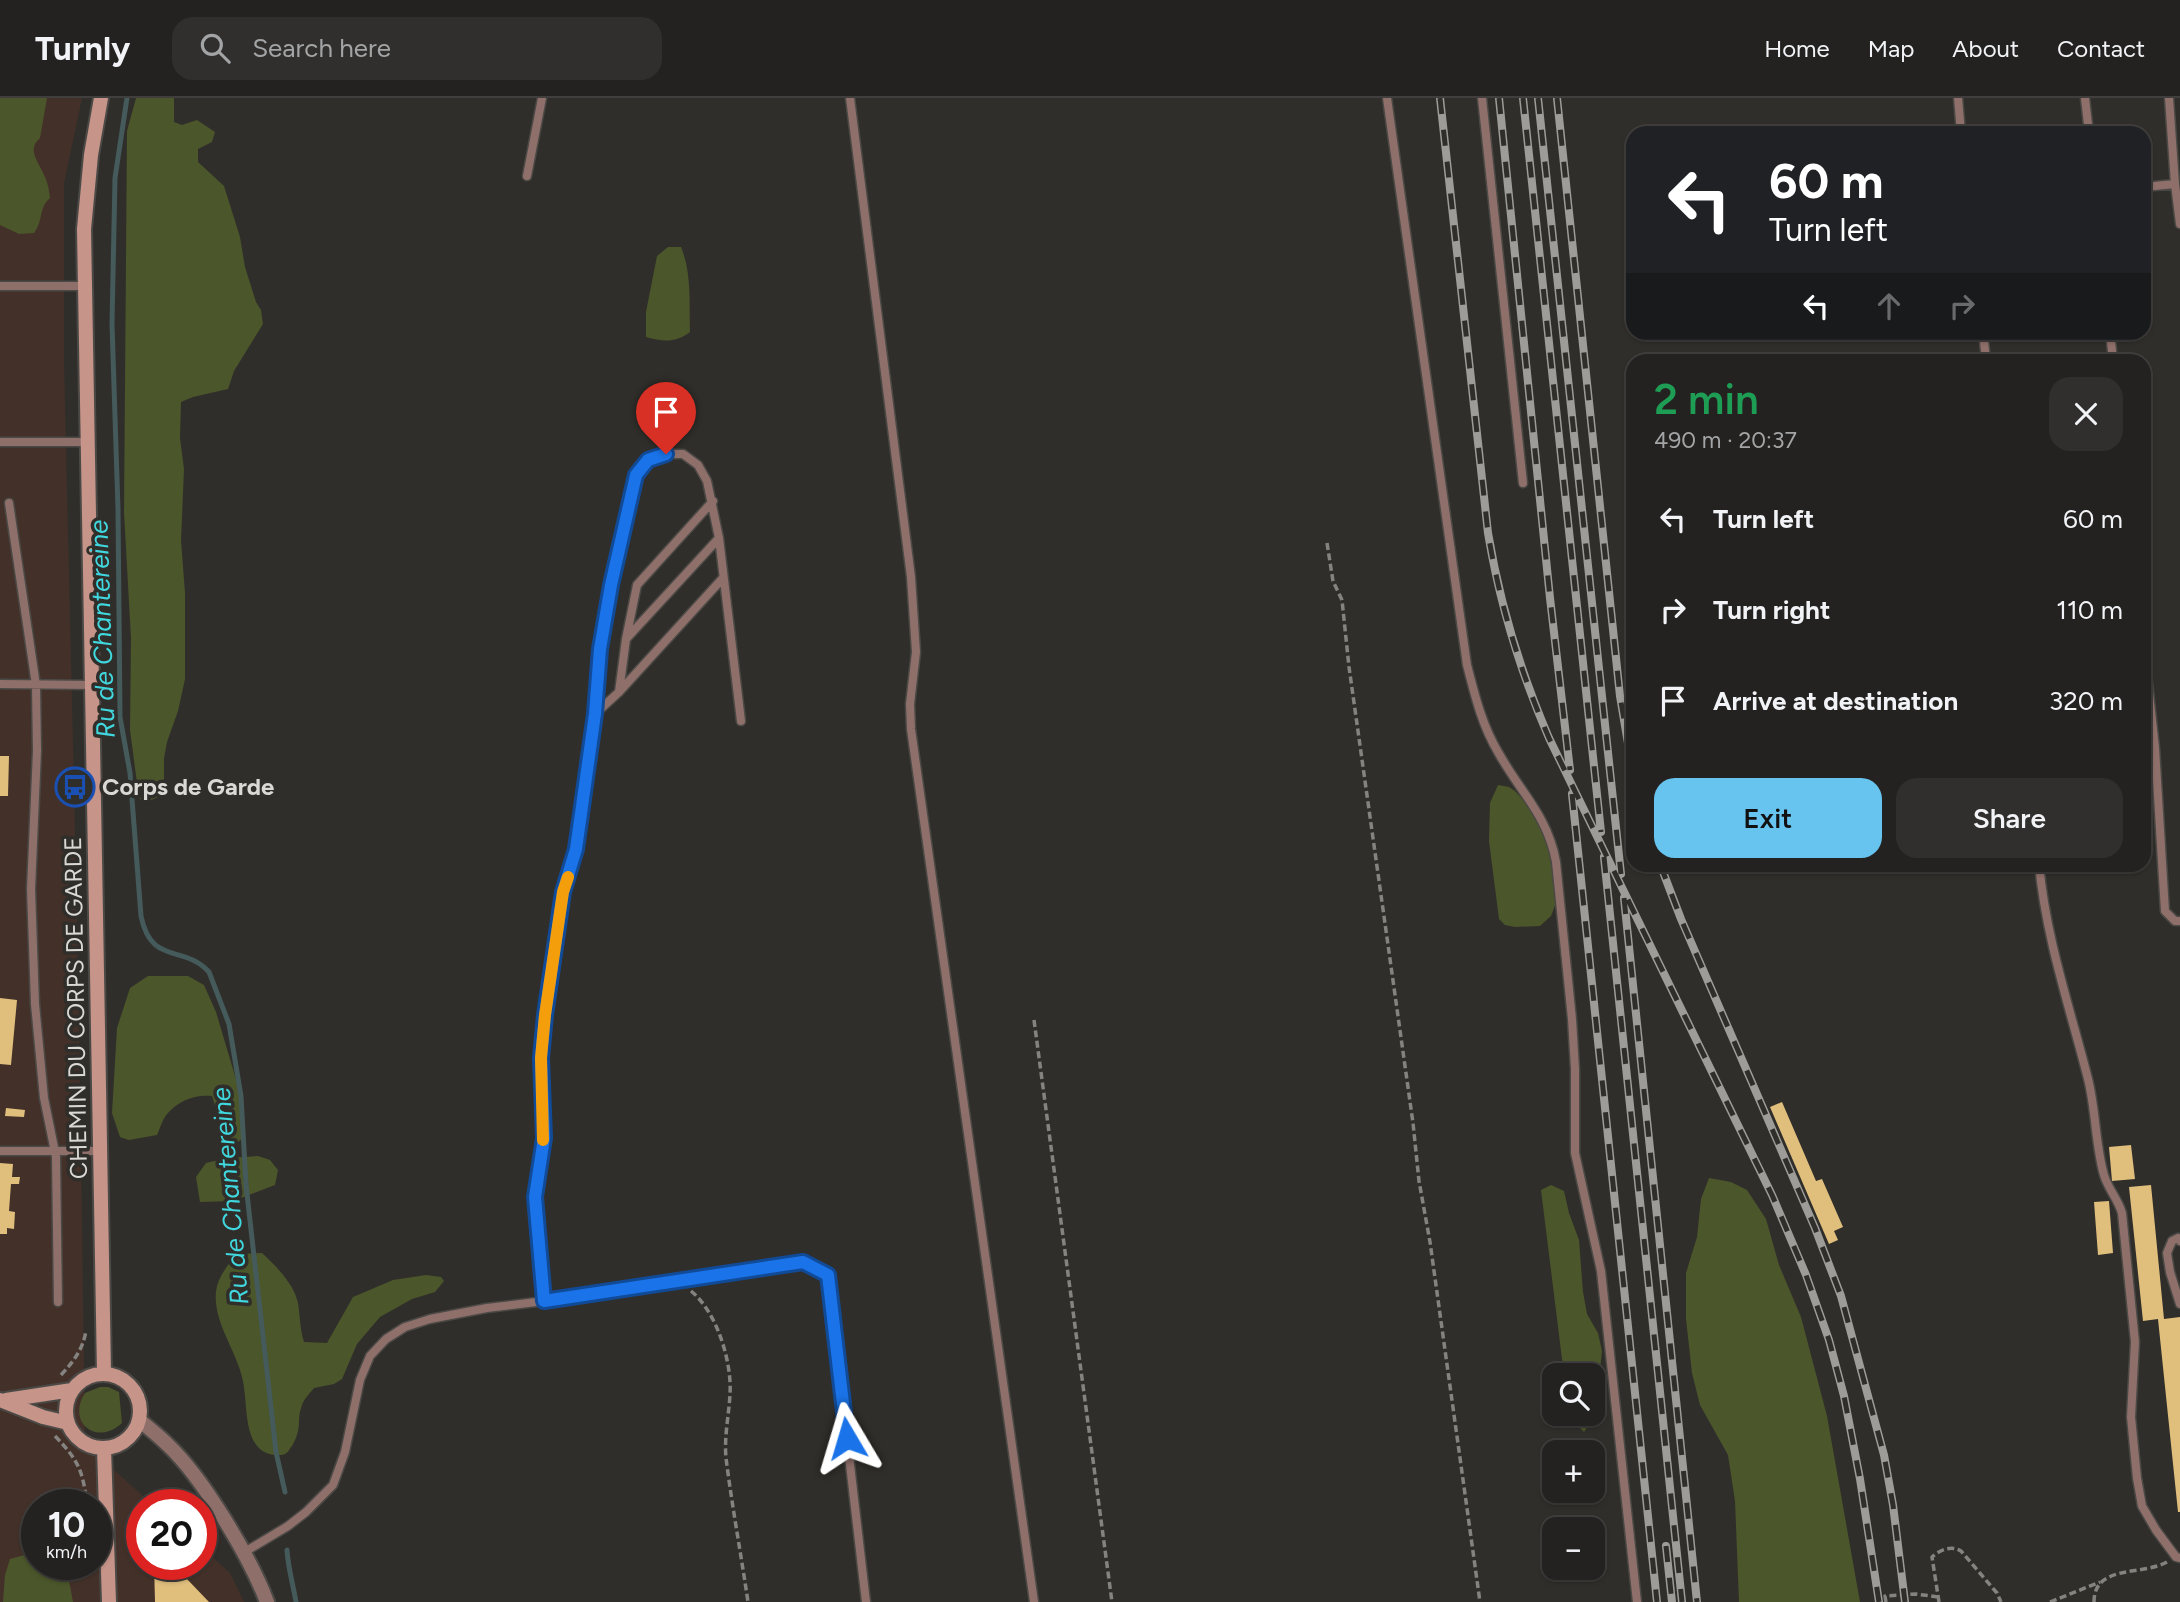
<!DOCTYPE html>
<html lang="en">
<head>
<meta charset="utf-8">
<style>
	body { margin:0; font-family:Figtree,sans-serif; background:#302f2d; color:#f1f3f6; height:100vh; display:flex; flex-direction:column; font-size:26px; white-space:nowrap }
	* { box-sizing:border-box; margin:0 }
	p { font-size:23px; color:#a3a4a5 }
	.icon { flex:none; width:38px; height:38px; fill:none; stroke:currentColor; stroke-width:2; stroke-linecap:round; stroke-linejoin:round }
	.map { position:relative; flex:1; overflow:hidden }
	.details { position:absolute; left:1626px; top:256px; width:525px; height:518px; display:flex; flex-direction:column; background:#242220; border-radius:21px; box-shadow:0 2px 5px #0004,0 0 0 2px #413f3e }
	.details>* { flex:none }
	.guide { position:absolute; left:1626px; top:28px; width:525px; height:214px; border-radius:21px; box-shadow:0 2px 5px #0004,0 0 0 2px #413f3e; background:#202124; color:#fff; overflow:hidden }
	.buttons { position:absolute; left:1542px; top:1265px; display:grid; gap:14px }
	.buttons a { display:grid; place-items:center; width:63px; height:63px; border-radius:14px; background:#242220; box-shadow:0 2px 5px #0004,0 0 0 2px #413f3e; font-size:35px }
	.speed { position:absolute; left:21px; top:1391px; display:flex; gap:14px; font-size:35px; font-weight:700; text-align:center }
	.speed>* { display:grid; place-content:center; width:91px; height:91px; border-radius:50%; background:#242220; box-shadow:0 2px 5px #0004,0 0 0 2px #413f3e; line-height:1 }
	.speed small { font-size:18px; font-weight:400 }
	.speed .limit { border:10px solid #d22; background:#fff; color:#111 }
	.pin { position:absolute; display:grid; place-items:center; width:60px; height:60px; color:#fff; margin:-72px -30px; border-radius:50% 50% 50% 0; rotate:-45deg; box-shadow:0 0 7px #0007 }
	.pin .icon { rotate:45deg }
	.me { position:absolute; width:77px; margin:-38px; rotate:353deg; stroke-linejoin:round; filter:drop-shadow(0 0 5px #0008) }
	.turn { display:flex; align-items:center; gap:24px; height:147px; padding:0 28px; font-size:32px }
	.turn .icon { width:91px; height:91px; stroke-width:2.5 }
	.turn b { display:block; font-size:49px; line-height:60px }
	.lanes { display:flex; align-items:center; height:66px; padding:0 28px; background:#0003; justify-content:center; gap:35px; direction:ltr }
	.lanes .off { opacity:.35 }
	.round { display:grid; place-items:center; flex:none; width:74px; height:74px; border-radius:21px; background:#302f2d }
	.overview { display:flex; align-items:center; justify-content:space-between; height:119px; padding:0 28px }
	h1 { font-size:42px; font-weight:600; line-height:52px; color:#1e9e55 }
	.action { display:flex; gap:14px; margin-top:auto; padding:14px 28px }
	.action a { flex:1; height:80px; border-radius:21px; background:#66c4ef; color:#111; font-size:28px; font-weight:600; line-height:80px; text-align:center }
	.action a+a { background:#302f2d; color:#f1f3f6 }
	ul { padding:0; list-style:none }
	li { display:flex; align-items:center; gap:21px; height:91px; padding:0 28px }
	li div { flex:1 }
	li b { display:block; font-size:26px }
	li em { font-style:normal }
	header { display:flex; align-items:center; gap:42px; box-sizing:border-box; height:98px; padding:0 35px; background:#242220; border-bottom:2px solid #413f3e }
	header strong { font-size:33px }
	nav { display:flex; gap:38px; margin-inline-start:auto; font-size:24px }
	.search { width:490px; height:63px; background:#302f2d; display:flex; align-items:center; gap:18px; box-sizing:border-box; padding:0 24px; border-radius:21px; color:#a3a4a5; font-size:26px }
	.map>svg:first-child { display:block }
</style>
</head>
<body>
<header>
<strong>Turnly</strong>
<div class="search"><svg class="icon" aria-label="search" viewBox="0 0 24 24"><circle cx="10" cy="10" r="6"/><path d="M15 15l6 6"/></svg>Search here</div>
<nav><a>Home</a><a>Map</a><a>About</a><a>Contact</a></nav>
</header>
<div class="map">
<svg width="2180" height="1504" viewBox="0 0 2180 1504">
	<rect width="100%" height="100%" fill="#302e2a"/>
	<path fill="#433129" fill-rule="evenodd" d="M 0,0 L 82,0 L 64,85 L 64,264 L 79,905 L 85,1346 L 153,1407 L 142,1407 L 142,1466 L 201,1466 L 201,1449 L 230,1475 L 244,1504 L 0,1504 ZM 37,1407 L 96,1407 L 96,1466 L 37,1466 Z"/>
	<path fill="#4b562b" d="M 0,0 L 47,0 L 40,40 C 26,52 39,64 44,77 C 48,85 49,92 50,100 C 38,111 44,121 34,135 L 19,136 L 0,127 Z
		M 136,0 L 174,0 L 174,24 L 182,27 L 197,22 L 215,34 L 212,44 L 198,51 L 198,64 L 224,88 L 240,139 L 245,169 L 256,204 L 261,212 L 263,226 L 234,273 L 228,291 L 193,299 L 181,304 L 180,340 L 184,371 L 181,442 L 185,495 L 185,581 L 178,613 L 167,644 L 164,660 L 164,690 L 158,699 L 145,705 L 139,700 L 130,632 L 131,541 L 124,414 L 127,33 Z
		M 668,149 L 681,149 C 692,175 689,206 690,234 C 675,245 664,244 646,239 L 646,214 L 657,158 Z
		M 1498,687 L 1509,689 L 1515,693 L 1544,725 L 1559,797 L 1551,818 L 1540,828 L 1515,829 L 1505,827 L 1499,821 L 1489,743 L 1490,705 Z
		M 148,878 L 188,878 L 204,887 L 216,914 L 241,998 L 244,1039 L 238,1044 L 226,1045 C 216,1031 218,1014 212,998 C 195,996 178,1003 167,1016 C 162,1022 160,1031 157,1037 L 129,1042 L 120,1039 L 112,1015 L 117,930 L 130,890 Z
		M 258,1058 L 270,1062 L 278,1072 L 275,1087 L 233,1103 L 200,1104 L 196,1079 L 206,1065 L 227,1060 Z
		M 1709,1080 L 1731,1084 L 1747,1092 L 1766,1121 L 1779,1167 L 1801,1219 L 1827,1318 L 1860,1504 L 1739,1504 L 1735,1403 L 1728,1357 L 1700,1307 L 1692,1275 L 1686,1221 L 1686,1175 L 1697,1139 L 1701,1101 Z
		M 1551,1087 L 1564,1093 L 1569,1115 L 1579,1142 L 1583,1194 L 1587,1216 L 1598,1235 L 1602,1253 L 1595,1318 L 1584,1334 L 1575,1325 L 1571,1316 L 1592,1316 L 1592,1278 L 1564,1277 L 1541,1092 Z
		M 262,1155 C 276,1168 294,1186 298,1205 C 300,1218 300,1231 304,1244 L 327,1245 L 353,1199 L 393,1182 L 426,1177 L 441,1179 L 444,1183 L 435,1194 L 412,1201 L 380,1219 L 357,1246 L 342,1281 L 334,1286 L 314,1290 C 310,1295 304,1301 302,1307 C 296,1323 303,1329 292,1348 C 289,1351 289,1354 285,1356 C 278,1359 265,1356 260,1351 C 243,1336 248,1301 242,1279 C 235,1250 213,1224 216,1193 C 218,1179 228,1166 237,1156 Z
		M 100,1289 L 108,1289 L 119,1294 L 122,1325 C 97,1349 66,1324 85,1295 Z
		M 36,1454 L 37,1466 L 59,1467 L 67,1472 L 73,1504 L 3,1504 L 5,1477 L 10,1461 Z"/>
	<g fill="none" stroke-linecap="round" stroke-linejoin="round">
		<path stroke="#445a5b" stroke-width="5" d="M 127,0 L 115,80 L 112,226 L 118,411 L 120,619 L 130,675 L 141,818 C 151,868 184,846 209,874 L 229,926 L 241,998 L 246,1087 L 276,1354 L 285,1394
			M 287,1452 C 288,1470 293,1486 296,1504"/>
	</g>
	<path fill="#e0bf7d" d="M 0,658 L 9,658 L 8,698 L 0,698 Z
		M 0,900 L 17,902 L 11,967 L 0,966 Z
		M 1782,1004 L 1816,1083 L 1822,1081 L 1843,1129 L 1834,1133 L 1838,1142 L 1829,1146 L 1770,1009 Z
		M 6,1010 L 25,1012 L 24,1019 L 5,1018 Z
		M 2131,1047 L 2135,1081 L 2112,1083 L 2109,1049 Z
		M 0,1065 L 13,1066 L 12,1079 L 20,1079 L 19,1086 L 11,1086 L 9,1113 L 15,1114 L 14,1131 L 7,1130 L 7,1136 L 0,1136 Z
		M 2151,1087 L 2164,1221 L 2180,1219 L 2180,1414 L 2178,1414 L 2158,1221 L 2143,1223 L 2129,1089 Z
		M 2109,1103 L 2113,1155 L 2098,1157 L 2094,1104 Z
		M 154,1466 L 183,1466 L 189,1472 L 186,1480 L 209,1504 L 155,1504 Z"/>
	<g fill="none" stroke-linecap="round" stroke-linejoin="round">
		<g stroke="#4b4946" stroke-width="11">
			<path id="lane" d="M 850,0 L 911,479 L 916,554 L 910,606 L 911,631 L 1034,1504
				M 1387,0 L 1467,567 C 1475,598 1482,627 1498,654 C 1520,694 1548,718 1556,764 L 1572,921 L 1575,971 L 1575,1055 L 1601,1173 L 1637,1504
				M 1482,0 L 1523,385
				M 1958,0 L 1961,35
				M 2085,0 L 2089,35
				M 2169,0 L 2175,86 L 2180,126
				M 527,78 L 542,0
				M 2144,89 L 2175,86
				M 0,188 L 84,188
				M 1983,234 L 1986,262
				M 2110,234 L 2113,262
				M 0,344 L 88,344
				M 9,405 L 36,587 L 37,653 L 31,791 L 35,906 L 44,1000 L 56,1059 L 58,1204
				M 626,541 L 719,440
				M 2144,548 L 2155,650 L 2165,813 L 2175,823 L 2180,823
				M 0,586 L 93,587
				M 619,594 L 626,541 L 637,487 L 713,403
				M 595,616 L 619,594 L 723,480
				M 2039,766 C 2046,841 2070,910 2088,981 C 2096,1012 2095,1046 2104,1077 C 2108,1091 2118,1101 2122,1115 L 2135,1244 L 2131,1319 L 2137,1380 L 2142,1408 L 2156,1432 L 2176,1459 L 2180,1460
				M 0,1053 L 101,1053
				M 2180,1143 L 2178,1140 L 2172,1143 L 2167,1155 L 2170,1174 L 2180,1206
				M 544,1203 L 535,1099 L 544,1040 L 541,960 L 545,917 L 563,794 L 576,751 L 595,616 L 600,550 L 611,487 L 636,377 L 648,362 L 666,356 L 683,356 L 698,367 L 707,383 L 719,440 L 741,623
				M 243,1455 L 288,1428 L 306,1414 L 333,1387 L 345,1354 L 360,1282 L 370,1258 L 386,1241 L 405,1229 L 430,1221 L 487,1210 L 544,1203 L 803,1163 L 828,1177 L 866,1504"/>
		</g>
		<g stroke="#4b4946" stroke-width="18">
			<path id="street" d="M 139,1322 C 149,1330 159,1338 168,1347 C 203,1380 250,1459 267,1504"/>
		</g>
		<g stroke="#4b4946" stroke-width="18">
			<path id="secondary" d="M 101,0 L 91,57 L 84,131 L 104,1275
				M66 1313a37 37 0 1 1 74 0a37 37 0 1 1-74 0Z
				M 0,1302 L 43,1319 L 68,1325
				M 6,1302 L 72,1292
				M 104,1350 L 109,1504"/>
		</g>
		<path stroke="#858380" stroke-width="3.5" stroke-dasharray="7 3.5" stroke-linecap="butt" d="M 1327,445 L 1333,483 L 1342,502 L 1349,569 L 1413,1025 L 1419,1083 L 1430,1144 L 1480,1504
			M 1034,922 L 1112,1504
			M 691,1193 C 717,1214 732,1264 730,1296 C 729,1317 724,1338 726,1360 C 732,1408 741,1456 748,1504
			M 61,1277 C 74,1263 83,1251 86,1233
			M 55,1338 C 79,1363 83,1373 87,1407
			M 1886,1504 L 1885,1498 L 1916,1496 L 1938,1499
			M 1939,1504 L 1932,1459 C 1940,1452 1951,1447 1961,1453 L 1997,1495 L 2001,1504
			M 2050,1504 L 2100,1484
			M 2094,1504 C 2094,1466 2142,1478 2167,1464"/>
		<use href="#lane" stroke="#8f6f69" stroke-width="8"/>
		<use href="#street" stroke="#8f6f69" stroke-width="14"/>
		<use href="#secondary" stroke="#c69489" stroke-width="14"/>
		<g stroke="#9e9c99" stroke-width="8">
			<path id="rail" d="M 1440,0 L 1488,435 C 1500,507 1520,573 1549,640 L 1772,1097 L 1806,1177 L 1829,1242 L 1844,1298 L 1860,1381 L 1879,1504
				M 1499,0 L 1550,500 L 1570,672
				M 1523,0 L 1601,734
				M 1538,0 L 1621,776
				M 1557,0 L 1620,598 L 1633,675
				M 1572,696 L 1657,1504
				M 1604,759 L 1682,1504
				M 1660,766 L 1681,821 L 1815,1130 L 1841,1198 L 1884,1357 L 1893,1407 L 1905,1504
				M 1624,800 L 1697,1504
				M 1666,1448 L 1672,1504"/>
		</g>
		<use href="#rail" stroke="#302e2a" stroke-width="5" stroke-dasharray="16" stroke-linecap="butt"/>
	</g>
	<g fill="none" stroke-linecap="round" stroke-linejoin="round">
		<g stroke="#114b97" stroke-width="18">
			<path id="route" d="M 666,356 L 648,362 L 636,377 L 611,487 L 600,551 L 595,616 L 576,751 L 563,794 L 545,917 L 541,960 L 544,1040 L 535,1099 L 544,1203 L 803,1164 L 828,1177 L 847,1340"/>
		</g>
		<use href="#route" stroke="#1a73e8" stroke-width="12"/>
		<path stroke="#f59e0b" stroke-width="12" d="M 543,1042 L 541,960 L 545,917 L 563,794 L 568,779"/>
	</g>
	<defs>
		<g id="bus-ring" transform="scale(2.0125)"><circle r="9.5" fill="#302e2a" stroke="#1a4fb4" stroke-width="1.5"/><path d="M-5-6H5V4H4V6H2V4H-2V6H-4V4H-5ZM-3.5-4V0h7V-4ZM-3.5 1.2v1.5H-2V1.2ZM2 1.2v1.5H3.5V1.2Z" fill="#1a4fb4"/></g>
	</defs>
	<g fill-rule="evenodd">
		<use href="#bus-ring" x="75" y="689"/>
	</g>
	<g text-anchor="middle" stroke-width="7" stroke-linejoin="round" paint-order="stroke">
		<g font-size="24" font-weight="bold" fill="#dad9d6" stroke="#302e2a" text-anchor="start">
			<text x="102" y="697">Corps de Garde</text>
		</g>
		<g font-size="24" fill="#dad9d6" stroke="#302e2a">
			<text transform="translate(76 910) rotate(-91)" y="8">CHEMIN DU CORPS DE GARDE</text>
		</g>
		<g font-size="26" font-style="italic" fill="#40d7de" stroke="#302e2a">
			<text transform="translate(102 531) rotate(-92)" y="9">Ru de Chantereine</text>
			<text transform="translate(230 1098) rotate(-95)" y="9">Ru de Chantereine</text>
		</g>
	</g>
</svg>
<div class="buttons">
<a><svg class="icon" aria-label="search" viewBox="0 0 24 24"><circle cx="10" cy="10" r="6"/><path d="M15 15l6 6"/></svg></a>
<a>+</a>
<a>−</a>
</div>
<div class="speed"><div>10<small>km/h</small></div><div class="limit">20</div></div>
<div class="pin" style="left:666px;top:356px;background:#d93025"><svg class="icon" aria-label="arrive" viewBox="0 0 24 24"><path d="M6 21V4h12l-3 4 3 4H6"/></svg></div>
<svg class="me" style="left:847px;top:1340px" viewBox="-20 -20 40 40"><path d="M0-17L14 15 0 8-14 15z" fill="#1a73e8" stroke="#fff" stroke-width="4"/></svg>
<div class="guide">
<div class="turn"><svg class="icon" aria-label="left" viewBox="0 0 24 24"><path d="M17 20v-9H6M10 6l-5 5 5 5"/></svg><div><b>60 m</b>Turn left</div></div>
<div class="lanes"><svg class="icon" aria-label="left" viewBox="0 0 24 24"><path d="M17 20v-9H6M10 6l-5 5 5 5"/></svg><svg class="icon off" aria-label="ahead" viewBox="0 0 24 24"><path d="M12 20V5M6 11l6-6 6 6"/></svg><svg class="icon off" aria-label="right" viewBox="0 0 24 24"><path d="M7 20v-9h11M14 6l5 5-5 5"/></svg></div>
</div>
<section class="details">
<div class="overview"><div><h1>2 min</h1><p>490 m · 20:37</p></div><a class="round"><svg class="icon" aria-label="close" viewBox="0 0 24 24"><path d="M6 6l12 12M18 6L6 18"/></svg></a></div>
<ul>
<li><svg class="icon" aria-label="left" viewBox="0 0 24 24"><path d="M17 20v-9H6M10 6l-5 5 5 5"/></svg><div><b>Turn left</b></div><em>60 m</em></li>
<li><svg class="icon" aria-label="right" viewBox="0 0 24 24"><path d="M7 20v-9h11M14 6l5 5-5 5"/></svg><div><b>Turn right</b></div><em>110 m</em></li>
<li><svg class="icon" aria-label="arrive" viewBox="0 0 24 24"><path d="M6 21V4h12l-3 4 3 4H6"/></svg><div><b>Arrive at destination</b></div><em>320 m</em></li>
</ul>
<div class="action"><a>Exit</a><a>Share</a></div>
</section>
</div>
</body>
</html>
